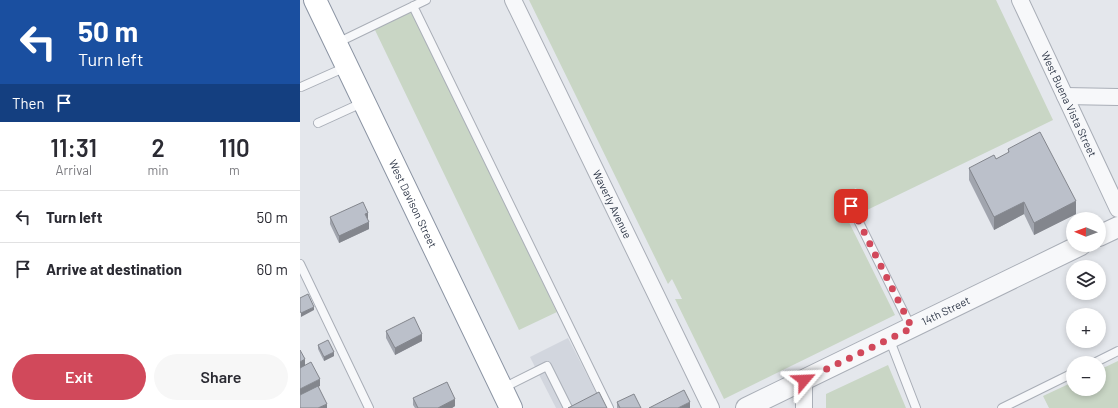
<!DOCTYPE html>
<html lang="en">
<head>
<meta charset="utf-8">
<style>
	body { margin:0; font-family:Barlow,sans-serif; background:#f7f7f7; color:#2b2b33; height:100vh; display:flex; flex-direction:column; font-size:15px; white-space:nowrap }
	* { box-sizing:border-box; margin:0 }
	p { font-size:13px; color:#7c7c81 }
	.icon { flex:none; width:22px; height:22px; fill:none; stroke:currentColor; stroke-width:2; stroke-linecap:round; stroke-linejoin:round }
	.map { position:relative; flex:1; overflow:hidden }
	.panel { display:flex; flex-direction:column; background:#fff; width:300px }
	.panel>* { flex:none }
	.top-card { background:#1a4fa0; color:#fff; overflow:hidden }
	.needle { width:26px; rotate:271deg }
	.buttons { position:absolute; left:766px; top:212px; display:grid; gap:8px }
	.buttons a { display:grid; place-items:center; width:40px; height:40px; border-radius:50%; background:#fff; box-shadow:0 2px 6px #0003; font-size:20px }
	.pin { position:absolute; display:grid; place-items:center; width:34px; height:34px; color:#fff; margin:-17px; border-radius:8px; box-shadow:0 2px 6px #0006 }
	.me { position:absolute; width:44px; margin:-22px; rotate:64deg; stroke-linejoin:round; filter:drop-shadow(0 0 3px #0008) }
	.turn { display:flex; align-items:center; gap:14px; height:84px; padding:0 12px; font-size:18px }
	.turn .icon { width:52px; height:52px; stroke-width:2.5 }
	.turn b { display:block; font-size:28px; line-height:34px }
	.then { display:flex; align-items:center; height:38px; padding:0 12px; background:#0003; gap:8px; font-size:15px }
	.eta { display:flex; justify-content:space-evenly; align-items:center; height:68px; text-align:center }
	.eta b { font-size:24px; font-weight:600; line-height:28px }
	.action { display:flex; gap:8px; margin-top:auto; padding:8px 12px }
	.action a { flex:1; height:46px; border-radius:24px; background:#d1495b; color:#fff; font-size:16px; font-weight:600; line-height:46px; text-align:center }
	.action a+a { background:#f7f7f7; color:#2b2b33 }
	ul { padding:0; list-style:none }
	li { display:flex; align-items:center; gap:12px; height:52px; padding:0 12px; border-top:1px solid #e1e1e2 }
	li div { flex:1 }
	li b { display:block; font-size:15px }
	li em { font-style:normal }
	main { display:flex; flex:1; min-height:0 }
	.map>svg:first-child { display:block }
</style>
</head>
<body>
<main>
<section class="panel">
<div class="top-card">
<div class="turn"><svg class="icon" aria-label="left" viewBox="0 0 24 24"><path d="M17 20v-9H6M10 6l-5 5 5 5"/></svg><div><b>50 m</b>Turn left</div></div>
<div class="then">Then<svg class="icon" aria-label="arrive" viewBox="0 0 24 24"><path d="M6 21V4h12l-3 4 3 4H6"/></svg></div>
</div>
<div class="eta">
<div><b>11:31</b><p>Arrival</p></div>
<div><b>2</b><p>min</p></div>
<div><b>110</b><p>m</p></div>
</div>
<ul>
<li><svg class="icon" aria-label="left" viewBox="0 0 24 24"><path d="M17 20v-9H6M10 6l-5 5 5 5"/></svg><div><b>Turn left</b></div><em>50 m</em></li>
<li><svg class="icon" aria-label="arrive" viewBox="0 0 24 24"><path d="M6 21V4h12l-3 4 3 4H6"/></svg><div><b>Arrive at destination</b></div><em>60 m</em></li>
</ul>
<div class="action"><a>Exit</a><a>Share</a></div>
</section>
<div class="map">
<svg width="818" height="408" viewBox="0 0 818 408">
	<rect width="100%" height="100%" fill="#e4e7ec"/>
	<path fill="#d2d6de" d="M 268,338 L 304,408 L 256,408 L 230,357 Z"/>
	<path fill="#c9d6c5" d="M 229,0 L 696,0 L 753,120 L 567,210 L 556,188 L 537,198 L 595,315 L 424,399 L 375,299 L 382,299 L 372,279 L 368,284 Z
		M 111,10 L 257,312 L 219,330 L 74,28 Z
		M 818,361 L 818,408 L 749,408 L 743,396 L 773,382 L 773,389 L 799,389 L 799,370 Z
		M 588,365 L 606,408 L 526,408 L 526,394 Z"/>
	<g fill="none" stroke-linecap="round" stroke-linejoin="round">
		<g stroke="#a9aeb7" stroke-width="10">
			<path id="service" d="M 113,6 L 309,408
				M 37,43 L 126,0
				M 1,87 L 46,67
				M 18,123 L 64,102
				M 551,206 L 611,327
				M 0,264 L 69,408
				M 589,338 L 616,408
				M 794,363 L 818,351
				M 203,388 L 247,366 L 268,408
				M 702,408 L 773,373"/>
		</g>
		<g stroke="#a9aeb7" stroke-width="18">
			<g id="minor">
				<path id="s1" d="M 213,0 L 411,408"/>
				<path id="s2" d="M 720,0 L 818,209"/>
				<path d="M 765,96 L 818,97"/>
				<path d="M 504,380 L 504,408"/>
			</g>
		</g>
		<g stroke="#a9aeb7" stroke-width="22">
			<g id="tertiary">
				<path d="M 799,236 L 818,227"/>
				<path id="s3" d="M 446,408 L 781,245"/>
			</g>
		</g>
		<g stroke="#8b94a3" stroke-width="24">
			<g id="trunk">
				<path id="s4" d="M 15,0 L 211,408"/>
			</g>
		</g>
		<use href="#service" stroke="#f7f8fa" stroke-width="8"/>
		<use href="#minor" stroke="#f7f8fa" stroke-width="16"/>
		<use href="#tertiary" stroke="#f7f8fa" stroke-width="20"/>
		<use href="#trunk" stroke="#fff" stroke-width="22"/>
	</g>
	<path fill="#a1a5ae" d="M 708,149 L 776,214 L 734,235 L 724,214 L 694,230 L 669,180 L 669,168 L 696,159 L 708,153 Z
		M 30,217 L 68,220 L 69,229 L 39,243 L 30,224 Z
		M 86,331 L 122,341 L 95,355 L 86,338 Z
		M 18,345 L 34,356 L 24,361 L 18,349 Z
		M 113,398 L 155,406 L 152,408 L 115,408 L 113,405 Z
		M 317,402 L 341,408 L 317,408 Z"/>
	<path fill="#83868d" d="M 776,201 L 776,214 L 734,235 L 734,223 Z
		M 724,202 L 724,214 L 694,230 L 694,217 Z
		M 68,213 L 68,220 L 65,214 Z
		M 69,222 L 69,229 L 39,243 L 39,236 Z
		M 14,307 L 14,310 L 1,317 L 1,313 Z
		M 122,334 L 122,341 L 95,355 L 95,348 Z
		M 34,352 L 34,356 L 24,361 L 24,357 Z
		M 5,359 L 5,366 L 0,369 L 0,362 Z
		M 20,379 L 20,386 L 0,395 L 0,389 Z
		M 155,399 L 155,406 L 152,408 L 138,408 Z
		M 390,402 L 390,408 L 378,408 Z
		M 27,404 L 27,408 L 18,408 Z"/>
	<path fill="#bbc0ca" stroke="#83868d" d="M 740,132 L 776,201 L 734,223 L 724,202 L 694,217 L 669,168 L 694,155 L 696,159 L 709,152 L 708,149 Z
		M 63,202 L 68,213 L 65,214 L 69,222 L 39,236 L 30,217 Z
		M 8,294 L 14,307 L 1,313 L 0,311 L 0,298 Z
		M 114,317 L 122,334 L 95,348 L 86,331 Z
		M 28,340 L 34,352 L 24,357 L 18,345 Z
		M 0,350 L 5,359 L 0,362 Z
		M 11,362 L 20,379 L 0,389 L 0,368 Z
		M 147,382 L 155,399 L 138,408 L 118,408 L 113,398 Z
		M 18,386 L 27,404 L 18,408 L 0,408 L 0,395 Z
		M 384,390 L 390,402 L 378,408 L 349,408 Z
		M 299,392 L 307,408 L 268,408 Z
		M 334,394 L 341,408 L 320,408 L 317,402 Z"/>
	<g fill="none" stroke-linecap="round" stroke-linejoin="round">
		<path stroke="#d1495b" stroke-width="7" stroke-dasharray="0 12.6" d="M 504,380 L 612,328 L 551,206"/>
	</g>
	<g text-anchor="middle" stroke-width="3" stroke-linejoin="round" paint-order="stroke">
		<g font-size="11" fill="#2b3445" stroke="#f4f6f9">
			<text dy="4" stroke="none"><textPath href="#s2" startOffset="115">West Buena Vista Street</textPath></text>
			<text dy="4" stroke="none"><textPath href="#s4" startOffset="226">West Davison Street</textPath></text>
			<text dy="4" stroke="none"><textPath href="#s1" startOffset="227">Waverly Avenue</textPath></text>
			<text dy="4" stroke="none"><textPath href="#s3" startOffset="222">14th Street</textPath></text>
		</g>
	</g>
</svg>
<div class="buttons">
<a><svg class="needle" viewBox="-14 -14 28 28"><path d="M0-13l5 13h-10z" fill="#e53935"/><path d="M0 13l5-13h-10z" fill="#7c7c81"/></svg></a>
<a><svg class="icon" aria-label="layers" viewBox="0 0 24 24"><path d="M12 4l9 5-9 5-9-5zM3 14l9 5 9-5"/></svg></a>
<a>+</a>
<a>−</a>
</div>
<div class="pin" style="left:551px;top:206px;background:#d93025"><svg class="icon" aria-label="arrive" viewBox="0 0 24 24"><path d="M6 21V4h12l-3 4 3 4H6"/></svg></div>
<svg class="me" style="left:504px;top:380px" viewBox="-20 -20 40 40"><path d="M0-17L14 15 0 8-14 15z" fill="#d1495b" stroke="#fff" stroke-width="4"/></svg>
</div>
</main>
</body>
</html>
